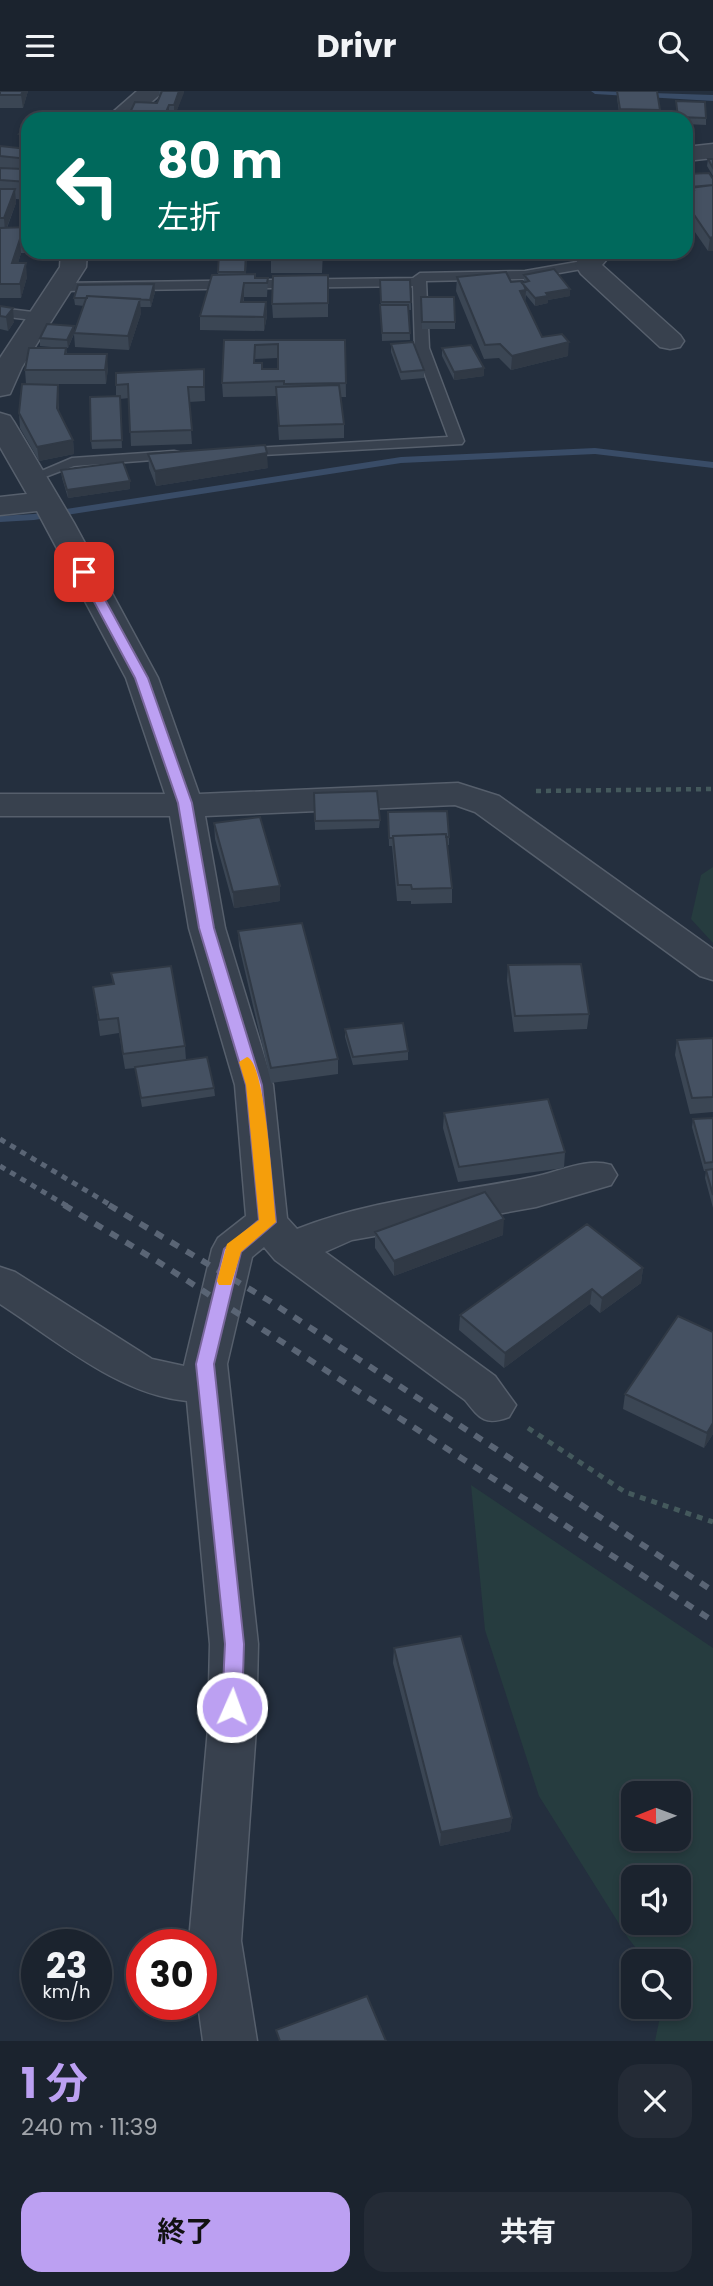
<!DOCTYPE html>
<html lang="ja">
<head>
<meta charset="utf-8">
<style>
	body { margin:0; font-family:Poppins,"Noto Sans JP",sans-serif; background:#242b36; color:#f1f3f6; height:100vh; display:flex; flex-direction:column; font-size:26px; white-space:nowrap }
	* { box-sizing:border-box; margin:0 }
	p { font-size:23px; color:#a0a4aa }
	.icon { flex:none; width:38px; height:38px; fill:none; stroke:currentColor; stroke-width:2; stroke-linecap:round; stroke-linejoin:round }
	.map { position:relative; height:1950px; overflow:hidden }
	.panel { display:flex; flex-direction:column; background:#1b232e; flex:1 }
	.panel>* { flex:none }
	.banner { position:absolute; left:21px; top:21px; width:672px; height:147px; border-radius:21px; box-shadow:0 4px 10px #0003,0 0 0 2px #39404a; background:#00695c; color:#fff; overflow:hidden }
	.needle { width:46px; rotate:269deg }
	.tools { position:absolute; left:621px; top:1690px; display:grid; gap:14px }
	.tools a { display:grid; place-items:center; width:70px; height:70px; border-radius:14px; background:#1b232e; box-shadow:0 4px 10px #0003,0 0 0 2px #39404a; font-size:35px }
	.speed { position:absolute; left:21px; top:1838px; display:flex; gap:14px; font-size:35px; font-weight:700; text-align:center }
	.speed>* { display:grid; place-content:center; width:91px; height:91px; border-radius:50%; background:#1b232e; box-shadow:0 4px 10px #0003,0 0 0 2px #39404a; line-height:1 }
	.speed small { font-size:18px; font-weight:400 }
	.speed .limit { border:10px solid #d22; background:#fff; color:#111 }
	.pin { position:absolute; display:grid; place-items:center; width:60px; height:60px; color:#fff; margin:-30px; border-radius:14px; box-shadow:0 4px 10px #0006 }
	.me { position:absolute; width:77px; margin:-38px; rotate:2deg; stroke-linejoin:round; filter:drop-shadow(0 0 5px #0008) }
	.turn { display:flex; align-items:center; gap:24px; height:147px; padding:0 21px; font-size:32px }
	.turn .icon { width:91px; height:91px; stroke-width:2.5 }
	.turn b { display:block; font-size:49px; line-height:60px }
	.round { display:grid; place-items:center; flex:none; width:74px; height:74px; border-radius:21px; background:#242b36 }
	.head { display:flex; align-items:center; justify-content:space-between; height:119px; padding:0 21px }
	h1 { font-size:42px; font-weight:700; line-height:52px; color:#bca0f2 }
	.action { display:flex; gap:14px; margin-top:auto; padding:14px 21px }
	.action a { flex:1; height:80px; border-radius:21px; background:#bca0f2; color:#111; font-size:28px; font-weight:700; line-height:80px; text-align:center }
	.action a+a { background:#242b36; color:#f1f3f6 }
	header { display:flex; justify-content:space-between; align-items:center; height:91px; padding:0 21px; background:#1b232e; font-size:32px; font-weight:700 }
	.map>svg:first-child { display:block }
</style>
</head>
<body>
<header><svg class="icon" aria-label="menu" viewBox="0 0 24 24"><path d="M4 6h16M4 12h16M4 18h16"/></svg>Drivr<svg class="icon" aria-label="search" viewBox="0 0 24 24"><circle cx="10" cy="10" r="6"/><path d="M15 15l6 6"/></svg></header>
<div class="map">
<svg width="713" height="1950" viewBox="0 0 713 1950">
	<rect width="100%" height="100%" fill="#242f3e"/>
	<path fill="#263c3f" fill-rule="evenodd" d="M 713,776 L 713,852 L 691,828 L 701,784 Z
		M 471,1394 L 713,1557 L 713,1950 L 655,1950 L 662,1916 L 679,1916 L 679,1871 L 647,1871 L 628,1847 L 539,1705 L 485,1539 ZM 634,1703 L 679,1703 L 679,1748 L 634,1748 ZM 634,1787 L 679,1787 L 679,1832 L 634,1832 Z"/>
	<g fill="none" stroke-linecap="round" stroke-linejoin="round">
		<path fill="#394c67" fill-rule="evenodd" d="M 591,0 L 713,4 L 713,10 L 595,3 Z
			M 595,357 L 713,371 L 713,377 L 595,363 L 401,372 L 34,429 L 0,431 L 0,425 L 34,423 L 401,366 Z"/>
		<g stroke="#565f6c" stroke-width="3">
			<path id="lane" d="M 588,169 L 595,173 L 593,176 L 525,188 L 426,190 L 429,257 L 464,350 L 462,353 L 243,365 L 238,364 L 236,361 L 238,358 L 448,346 L 415,257 L 413,195 L 60,200 L 53,196 L 60,192 L 413,187 L 420,182 L 525,180 Z
				M 0,217 L 41,222 L 48,226 L 41,230 L 0,225 Z
				M 174,360 L 179,361 L 181,364 L 179,367 L 74,375 L 32,391 L 25,387 L 72,367 Z"/>
		</g>
		<g stroke="#565f6c" stroke-width="3">
			<path id="street" d="M 137,0 L 164,0 L 132,28 L 105,28 Z
				M 713,53 L 713,67 L 686,70 L 686,56 Z
				M 61,161 L 87,161 L 86,176 L 22,276 L 10,303 L 0,305 L 0,267 L 60,176 Z
				M 585,161 L 613,161 L 602,174 L 680,244 L 684,250 L 680,256 L 670,258 L 660,256 L 581,183 L 575,173 Z
				M 0,322 L 10,325 L 14,331 L 74,432 L 158,587 L 199,703 L 458,692 L 499,705 L 713,858 L 713,889 L 700,885 L 475,721 L 455,714 L 205,725 L 225,837 L 273,994 L 287,1127 L 297,1138 C 372,1108 454,1102 533,1086 C 559,1081 586,1066 611,1074 L 617,1084 L 611,1094 L 536,1116 L 352,1149 L 325,1161 L 495,1285 L 516,1314 L 509,1326 C 485,1335 480,1328 465,1309 L 275,1169 L 264,1156 L 252,1166 L 227,1273 L 258,1553 L 256,1638 L 241,1850 L 257,1950 L 203,1950 L 198,1913 L 201,1913 L 201,1853 L 189,1853 L 189,1850 L 208,1638 L 210,1553 L 187,1310 C 119,1304 56,1249 0,1213 L 0,1176 L 15,1181 L 152,1268 L 184,1275 L 212,1158 L 218,1147 L 246,1125 L 235,994 L 189,837 L 170,725 L 0,725 L 0,703 L 165,703 L 126,587 L 37,420 L 0,424 L 0,406 L 27,403 L 0,356 Z"/>
		</g>
		<path stroke="#44595c" stroke-width="4.5" stroke-dasharray="5 5" stroke-linecap="butt" d="M 536,700 L 713,698"/>
		<path stroke="#44595c" stroke-width="5" stroke-dasharray="6 6" stroke-linecap="butt" d="M 528,1337 L 625,1401 L 713,1431"/>
		<use href="#lane" fill="#38414e" fill-rule="evenodd"/>
		<use href="#street" fill="#38414e" fill-rule="evenodd"/>
		<path stroke="#5a6575" stroke-width="5" stroke-dasharray="6 6" stroke-linecap="butt" d="M 0,1048 L 112,1115
			M 0,1075 L 67,1115"/>
		<path stroke="#5a6575" stroke-width="6" stroke-dasharray="9 9" stroke-linecap="butt" d="M 64,1114 L 157,1170 L 713,1530
			M 109,1114 L 268,1209 L 713,1500"/>
	</g>
	<path fill="#3b4654" fill-rule="evenodd" d="M 0,0 L 28,0 L 23,17 L 0,17 Z
		M 159,0 L 184,0 L 174,27 L 127,28 L 157,12 L 159,7 Z
		M 617,0 L 660,19 L 659,28 L 636,28 L 636,25 L 632,25 L 632,28 L 607,28 L 607,21 L 619,21 L 617,7 Z
		M 676,10 L 706,27 L 706,34 L 686,33 L 686,28 L 677,28 Z
		M 28,35 L 28,52 L 20,50 L 19,43 Z
		M 0,55 L 28,58 L 28,109 L 16,108 L 16,112 L 7,137 L 28,136 L 28,161 L 51,161 L 51,162 L 21,162 L 18,172 L 27,186 L 21,207 L 0,207 Z
		M 708,68 L 713,68 L 713,85 L 707,75 Z
		M 686,83 L 713,88 L 713,160 L 708,160 L 686,128 L 686,100 L 688,100 L 686,97 Z
		M 219,161 L 247,161 L 246,183 L 256,187 L 268,187 L 267,206 L 244,206 L 244,211 L 266,211 L 267,225 L 264,240 L 200,239 L 200,225 L 218,184 Z
		M 253,161 L 323,161 L 322,182 L 271,182 L 271,170 L 253,170 Z
		M 328,184 L 328,226 L 273,227 L 272,213 Z
		M 524,184 L 570,205 L 548,209 L 548,212 L 535,215 L 526,204 L 525,211 L 542,246 L 568,265 L 511,279 L 499,267 L 484,268 L 456,200 L 457,186 L 522,191 L 524,191 Z
		M 380,189 L 410,189 L 411,219 L 409,219 L 410,249 L 382,250 Z
		M 155,201 L 151,216 L 140,216 L 141,222 L 129,259 L 75,256 L 74,243 L 68,257 L 66,257 L 67,263 L 108,277 L 106,293 L 26,293 L 25,279 L 62,257 L 40,255 L 40,247 L 74,235 L 74,242 L 84,215 L 75,214 L 74,207 Z
		M 421,206 L 455,231 L 455,238 L 422,238 Z
		M 0,215 L 14,231 L 8,240 L 0,238 Z
		M 224,249 L 345,249 L 346,306 L 341,306 L 344,333 L 344,347 L 279,349 L 276,305 L 223,306 L 222,292 ZM 278,267 L 278,278 L 263,278 L 255,272 L 255,268 Z
		M 391,253 L 424,279 L 424,287 L 401,289 L 391,261 Z
		M 442,257 L 484,285 L 454,289 L 442,265 Z
		M 204,278 L 205,310 L 189,311 L 192,353 L 131,355 L 129,307 L 120,308 L 122,357 L 92,358 L 91,350 L 116,305 L 116,294 Z
		M 58,294 L 59,308 L 59,321 L 73,349 L 74,363 L 39,370 L 20,337 L 19,322 Z
		M 148,363 L 268,377 L 156,395 L 149,377 Z
		M 61,379 L 130,390 L 130,398 L 68,407 L 62,387 Z
		M 314,702 L 380,729 L 379,737 L 315,739 Z
		M 388,721 L 449,746 L 449,754 L 447,754 L 452,797 L 452,812 L 411,813 L 411,810 L 397,810 L 392,755 L 389,755 Z
		M 214,732 L 280,795 L 280,810 L 234,817 L 215,748 Z
		M 238,840 L 338,968 L 338,983 L 271,992 L 239,855 Z
		M 508,874 L 589,923 L 587,938 L 514,941 L 507,890 Z
		M 111,882 L 185,955 L 186,969 L 214,997 L 215,1005 L 142,1016 L 135,977 L 125,978 L 119,942 L 100,945 L 93,896 L 113,893 Z
		M 345,938 L 408,960 L 408,969 L 353,974 L 345,946 Z
		M 713,947 L 713,1021 L 690,1023 L 675,964 L 677,949 Z
		M 444,1022 L 565,1061 L 564,1077 L 458,1091 L 443,1037 Z
		M 713,1027 L 713,1117 L 705,1087 L 706,1080 L 704,1080 L 692,1036 L 693,1028 Z
		M 375,1141 L 503,1144 L 394,1185 L 375,1157 Z
		M 643,1177 L 641,1192 L 600,1222 L 590,1213 L 504,1277 L 459,1239 L 460,1224 Z
		M 625,1303 L 713,1343 L 704,1357 L 623,1318 Z
		M 394,1557 L 512,1727 L 510,1740 L 440,1755 L 393,1572 Z"/>
	<path fill="#303945" d="M 23,0 L 28,0 L 23,17 L 21,4 Z
		M 179,0 L 184,0 L 184,2 L 174,27 L 174,14 Z
		M 169,14 L 169,28 L 163,28 Z
		M 15,98 L 16,112 L 5,141 L 4,127 Z
		M 713,146 L 713,160 L 708,160 L 710,147 Z
		M 20,148 L 21,162 L 14,186 L 12,172 Z
		M 26,172 L 27,186 L 21,207 L 20,193 Z
		M 244,192 L 244,206 L 241,225 L 241,211 Z
		M 154,193 L 155,201 L 151,216 L 150,209 Z
		M 570,198 L 570,205 L 548,209 L 548,212 L 535,215 L 535,207 L 546,202 Z
		M 526,199 L 525,213 L 520,200 Z
		M 140,208 L 141,222 L 129,259 L 128,245 Z
		M 266,211 L 267,225 L 264,240 L 264,226 Z
		M 13,217 L 14,231 L 8,240 L 6,226 Z
		M 74,235 L 74,242 L 68,257 L 67,249 Z
		M 569,251 L 568,265 L 511,279 L 512,265 Z
		M 107,263 L 108,277 L 106,293 L 105,279 Z
		M 484,277 L 484,285 L 454,289 L 454,281 Z
		M 58,294 L 59,308 L 58,331 L 57,317 Z
		M 73,349 L 74,363 L 39,370 L 37,356 Z
		M 267,362 L 268,377 L 156,395 L 155,380 Z
		M 130,390 L 130,398 L 68,407 L 67,399 Z
		M 280,795 L 280,810 L 234,817 L 233,801 Z
		M 504,1128 L 503,1144 L 394,1185 L 394,1170 Z
		M 643,1177 L 641,1192 L 600,1222 L 602,1207 Z
		M 592,1198 L 590,1213 L 504,1277 L 505,1262 Z
		M 713,1332 L 713,1343 L 704,1357 L 707,1342 Z
		M 512,1727 L 510,1740 L 440,1755 L 441,1741 Z"/>
	<path fill="#455162" stroke="#303945" stroke-width="2" fill-rule="evenodd" d="M 0,0 L 23,0 L 21,4 L 0,4 Z
		M 162,0 L 179,0 L 174,14 L 169,14 L 163,28 L 127,28 L 135,11 L 157,12 Z
		M 617,0 L 657,0 L 660,19 L 620,18 Z
		M 676,10 L 705,11 L 706,27 L 678,26 Z
		M 45,20 L 68,24 L 63,28 L 36,28 Z
		M 580,20 L 583,28 L 525,28 L 523,22 Z
		M 607,21 L 631,21 L 632,28 L 608,28 Z
		M 636,21 L 658,21 L 659,28 L 637,28 Z
		M 366,24 L 368,28 L 340,28 L 340,26 Z
		M 28,35 L 28,45 L 19,43 Z
		M 0,55 L 28,58 L 28,68 L 0,65 Z
		M 28,68 L 28,91 L 0,89 L 0,77 L 23,78 Z
		M 708,68 L 713,68 L 713,77 Z
		M 709,82 L 713,88 L 713,94 L 690,96 L 686,89 L 686,83 Z
		M 713,94 L 713,146 L 710,147 L 686,112 L 686,100 L 693,99 L 690,97 Z
		M 0,98 L 15,98 L 4,127 L 0,127 Z
		M 28,136 L 28,148 L 20,148 L 12,172 L 26,172 L 20,193 L 0,193 L 0,137 Z
		M 219,161 L 246,161 L 245,181 L 218,181 Z
		M 271,161 L 322,161 L 322,169 L 271,169 Z
		M 554,178 L 570,198 L 546,202 L 548,205 L 535,207 L 522,192 L 529,190 L 524,184 Z
		M 506,181 L 511,191 L 522,190 L 526,199 L 520,200 L 542,246 L 562,243 L 569,251 L 512,265 L 500,253 L 485,254 L 457,186 Z
		M 255,183 L 255,187 L 268,187 L 267,192 L 244,192 L 241,211 L 266,211 L 264,226 L 200,225 L 212,184 Z
		M 328,184 L 328,212 L 272,213 L 273,185 Z
		M 380,189 L 410,189 L 411,211 L 381,211 Z
		M 154,193 L 150,209 L 87,205 L 87,207 L 74,207 L 78,194 Z
		M 87,205 L 140,208 L 128,245 L 74,242 Z
		M 421,206 L 454,206 L 455,231 L 422,231 Z
		M 380,214 L 408,214 L 410,242 L 382,242 Z
		M 0,215 L 13,217 L 6,226 L 0,225 Z
		M 47,233 L 74,235 L 67,249 L 40,247 Z
		M 224,249 L 345,249 L 346,292 L 284,293 L 284,290 L 222,292 ZM 278,253 L 278,278 L 262,278 L 262,272 L 254,272 L 255,254 Z
		M 413,251 L 424,279 L 401,281 L 391,253 Z
		M 471,254 L 484,277 L 454,281 L 442,257 Z
		M 29,257 L 66,257 L 65,263 L 107,263 L 105,279 L 25,279 Z
		M 204,278 L 204,296 L 188,296 L 192,339 L 130,341 L 128,293 L 116,294 L 116,282 Z
		M 22,293 L 58,294 L 57,317 L 73,349 L 37,356 L 19,322 Z
		M 339,294 L 344,333 L 279,335 L 276,296 Z
		M 120,305 L 122,349 L 91,350 L 90,306 Z
		M 265,354 L 267,362 L 155,380 L 148,363 Z
		M 123,371 L 130,390 L 67,399 L 61,379 Z
		M 377,700 L 380,729 L 315,730 L 314,702 Z
		M 447,720 L 449,746 L 446,746 L 446,743 L 393,745 L 393,747 L 389,747 L 388,721 Z
		M 260,726 L 280,795 L 233,801 L 214,732 Z
		M 446,743 L 452,797 L 412,798 L 411,794 L 398,794 L 393,745 Z
		M 302,832 L 338,968 L 271,977 L 238,840 Z
		M 581,873 L 589,923 L 515,925 L 508,874 Z
		M 171,875 L 185,955 L 123,963 L 118,927 L 99,929 L 93,896 L 114,893 L 111,882 Z
		M 403,932 L 408,960 L 353,966 L 345,938 Z
		M 713,947 L 713,1006 L 692,1007 L 677,949 Z
		M 207,966 L 214,997 L 141,1007 L 135,976 Z
		M 548,1008 L 565,1061 L 459,1076 L 444,1022 Z
		M 713,1027 L 713,1071 L 705,1072 L 693,1028 Z
		M 713,1078 L 713,1104 L 706,1079 Z
		M 485,1101 L 504,1128 L 394,1170 L 375,1141 Z
		M 587,1133 L 643,1177 L 602,1207 L 592,1198 L 505,1262 L 460,1224 Z
		M 678,1225 L 713,1241 L 713,1332 L 707,1342 L 625,1303 Z
		M 461,1545 L 512,1727 L 441,1741 L 394,1557 Z
		M 367,1905 L 386,1950 L 280,1950 L 276,1939 Z"/>
	<path fill="#bca0f2" stroke="#7a689d" stroke-width="2" d="M 84,478 L 90,481 L 148,587 L 192,712 L 214,837 L 262,994 L 276,1131 L 241,1161 L 214,1273 L 244,1553 L 242,1616 L 239,1623 L 232,1625 L 225,1623 L 222,1616 L 225,1553 L 196,1273 L 224,1158 L 259,1129 L 246,994 L 199,837 L 178,712 L 135,587 L 78,481 Z"/>
	<path fill="#f59e0b" d="M 247,966 C 266,971 273,1106 276,1131 L 241,1161 L 231,1194 L 219,1194 L 217,1190 L 227,1153 L 259,1129 L 246,994 L 239,971 Z"/>
</svg>
<div class="tools">
<a><svg class="needle" viewBox="-14 -14 28 28"><path d="M0-13l5 13h-10z" fill="#e53935"/><path d="M0 13l5-13h-10z" fill="#a0a4aa"/></svg></a>
<a><svg class="icon" aria-label="sound" viewBox="0 0 24 24"><path d="M4 9h4l5-4v14l-5-4H4zM17 9q2 3 0 6"/></svg></a>
<a><svg class="icon" aria-label="search" viewBox="0 0 24 24"><circle cx="10" cy="10" r="6"/><path d="M15 15l6 6"/></svg></a>
</div>
<div class="speed"><div>23<small>km/h</small></div><div class="limit">30</div></div>
<div class="pin" style="left:84px;top:481px;background:#d93025"><svg class="icon" aria-label="arrive" viewBox="0 0 24 24"><path d="M6 21V4h12l-3 4 3 4H6"/></svg></div>
<svg class="me" style="left:232px;top:1616px" viewBox="-20 -20 40 40"><circle r="17" fill="#bca0f2" stroke="#fff" stroke-width="3"/><path d="M0-11L8 9 0 5-8 9z" fill="#fff"/></svg>
<div class="banner">
<div class="turn"><svg class="icon" aria-label="left" viewBox="0 0 24 24"><path d="M17 20v-9H6M10 6l-5 5 5 5"/></svg><div><b>80 m</b>左折</div></div>
</div>
</div>
<section class="panel">
<div class="head"><div><h1>1 分</h1><p>240 m · 11:39</p></div><a class="round"><svg class="icon" aria-label="close" viewBox="0 0 24 24"><path d="M6 6l12 12M18 6L6 18"/></svg></a></div>
<div class="action"><a>終了</a><a>共有</a></div>
</section>
</body>
</html>
